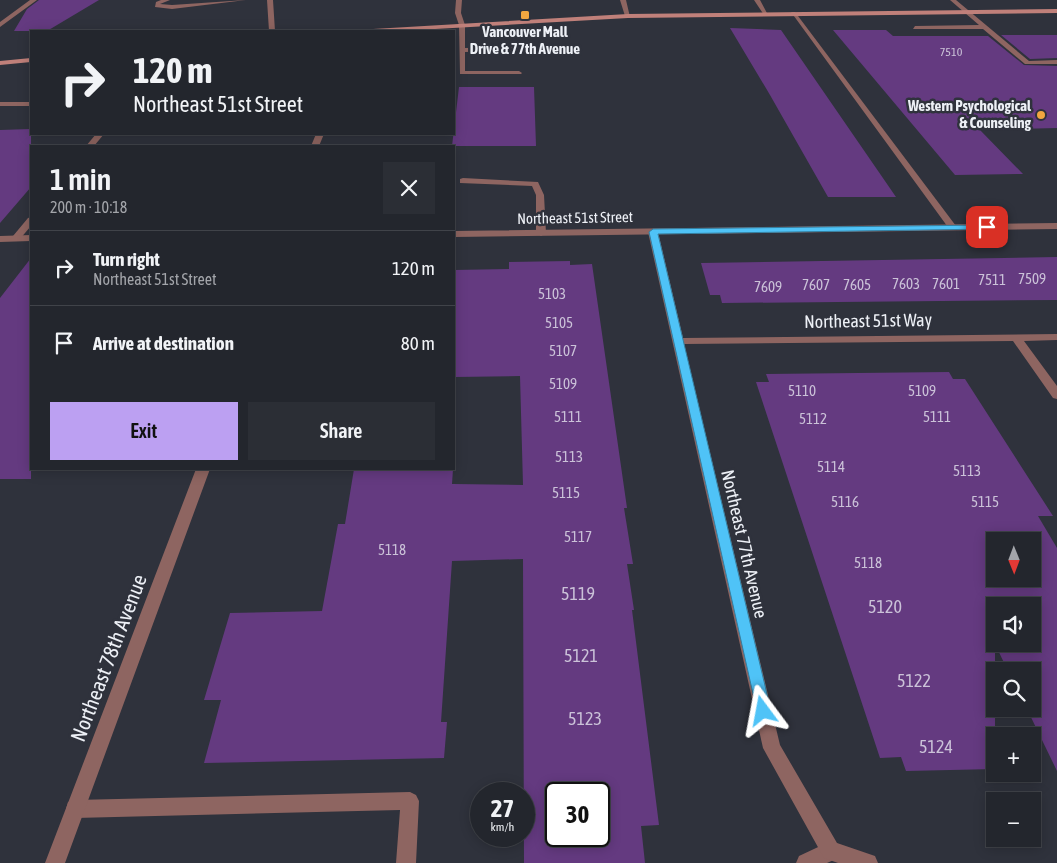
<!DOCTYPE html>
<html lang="en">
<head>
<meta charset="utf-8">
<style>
	body { margin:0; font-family:"Asap Condensed",sans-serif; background:#2b2e35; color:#f1f3f6; height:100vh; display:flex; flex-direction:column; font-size:19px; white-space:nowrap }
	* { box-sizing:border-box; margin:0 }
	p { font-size:16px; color:#a3a5aa }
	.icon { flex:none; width:28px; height:28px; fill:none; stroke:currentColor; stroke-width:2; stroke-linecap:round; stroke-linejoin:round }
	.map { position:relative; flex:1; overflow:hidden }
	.details { position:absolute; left:30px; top:145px; width:425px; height:325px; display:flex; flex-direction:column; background:#23262d; border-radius:0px; box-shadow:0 2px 12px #0003,0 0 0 1px #404349 }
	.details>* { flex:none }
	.banner { position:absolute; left:30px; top:30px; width:425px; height:105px; border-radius:0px; box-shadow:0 2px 12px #0003,0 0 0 1px #404349; background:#23262d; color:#f1f3f6; overflow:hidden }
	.needle { width:32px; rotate:179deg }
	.fabs { position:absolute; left:986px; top:532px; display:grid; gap:10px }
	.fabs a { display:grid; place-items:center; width:55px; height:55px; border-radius:0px; background:#23262d; box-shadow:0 2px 12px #0003,0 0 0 1px #404349; font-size:25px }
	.speed { position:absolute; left:470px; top:782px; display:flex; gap:10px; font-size:25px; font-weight:700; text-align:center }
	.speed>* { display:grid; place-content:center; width:65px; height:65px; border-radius:50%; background:#23262d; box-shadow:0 2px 12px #0003,0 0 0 1px #404349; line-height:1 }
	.speed small { font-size:12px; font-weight:400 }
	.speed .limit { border:2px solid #111; border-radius:8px; background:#fff; color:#111 }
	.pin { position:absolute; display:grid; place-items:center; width:42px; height:42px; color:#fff; margin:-21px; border-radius:10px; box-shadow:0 2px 8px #0006 }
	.me { position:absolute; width:55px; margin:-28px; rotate:347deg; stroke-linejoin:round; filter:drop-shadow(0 0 4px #0008) }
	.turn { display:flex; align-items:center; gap:18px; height:105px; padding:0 20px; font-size:22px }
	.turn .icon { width:65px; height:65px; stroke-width:2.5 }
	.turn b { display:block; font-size:35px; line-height:42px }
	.round { display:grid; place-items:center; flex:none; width:52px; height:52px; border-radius:0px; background:#2b2e35 }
	.head { display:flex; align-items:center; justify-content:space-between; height:85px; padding:0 20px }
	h1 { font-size:30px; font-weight:600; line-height:38px }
	.button { display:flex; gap:10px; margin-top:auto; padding:10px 20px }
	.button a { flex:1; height:58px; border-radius:0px; background:#bca0f2; color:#111; font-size:20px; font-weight:600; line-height:58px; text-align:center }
	.button a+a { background:#2b2e35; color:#f1f3f6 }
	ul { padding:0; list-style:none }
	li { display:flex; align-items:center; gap:15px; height:75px; padding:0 20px; border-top:1px solid #404349 }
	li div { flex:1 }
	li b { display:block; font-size:19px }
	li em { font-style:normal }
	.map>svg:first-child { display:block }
</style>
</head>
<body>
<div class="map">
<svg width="1057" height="863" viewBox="0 0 1057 863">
	<rect width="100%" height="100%" fill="#2f323c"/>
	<path fill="#643a80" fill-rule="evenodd" d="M 39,0 L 99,0 L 47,31 L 14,31 L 27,9 Z
		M 730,28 L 781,30 L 896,197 L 828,197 L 770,95 Z
		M 833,30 L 886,30 L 893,36 L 988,36 L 1024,65 L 1057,66 L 1057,128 L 980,130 L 1023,174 L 955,175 Z
		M 1001,35 L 1057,35 L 1057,58 L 1030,59 Z
		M 459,87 L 534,87 L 536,146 L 452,146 Z
		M 31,129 L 31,187 L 0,223 L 0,130 Z
		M 1057,257 L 1057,300 L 722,303 L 720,295 L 710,295 L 701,263 Z
		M 31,258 L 31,479 L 0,479 L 0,298 Z
		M 570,261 L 570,265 L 592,264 L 627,508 L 624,508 L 633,564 L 627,564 L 634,610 L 632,610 L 659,825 L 641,826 L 645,863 L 524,863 L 523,559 L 452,561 L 441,722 L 447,722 L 444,758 L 204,763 L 221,700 L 204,700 L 230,613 L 322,611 L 338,524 L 345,524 L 354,469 L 453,469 L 452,484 L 523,485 L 520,376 L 454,377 L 454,270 L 509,269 L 509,262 ZM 556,794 L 599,794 L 599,836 L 556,836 Z
		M 949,372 L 953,379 L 965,379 L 1053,516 L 1038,516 L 1057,548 L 1057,771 L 1027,709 L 1032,709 L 1032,671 L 1008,671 L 995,644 L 995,769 L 906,771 L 901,757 L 880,758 L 756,382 L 769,382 L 766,374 ZM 995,541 L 1032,541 L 1032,579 L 995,579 ZM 995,606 L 1032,606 L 1032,644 L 995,644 Z"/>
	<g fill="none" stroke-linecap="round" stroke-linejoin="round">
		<path fill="#8e6561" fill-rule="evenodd" d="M 30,0 L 37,0 L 0,27 L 0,22 Z
			M 161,0 L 170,0 L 160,4 L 172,5 L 246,0 L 172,9 L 155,7 L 156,2 Z
			M 267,0 L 273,0 L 275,31 L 269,31 Z
			M 456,0 L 462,0 L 461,13 L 465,25 L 465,48 L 513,47 L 516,49 L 513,51 L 465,52 L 465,71 L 519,71 L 522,73 L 521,74 L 460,74 L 459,25 L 455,13 Z
			M 754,0 L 760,0 L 768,15 L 764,15 Z
			M 950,0 L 956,0 L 1029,61 L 1057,60 L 1057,64 L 1025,64 L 983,29 L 913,29 L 915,26 L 979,25 Z
			M 791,12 L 795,12 L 956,226 L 956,230 L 950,230 Z
			M 0,102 L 31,102 L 31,106 L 0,106 Z
			M 96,134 L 104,134 L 94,146 L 86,146 Z
			M 316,134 L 324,134 L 319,146 L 311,146 Z
			M 463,178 L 538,182 L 544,195 L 546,233 L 541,236 L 536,233 L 536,195 L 532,186 L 460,183 L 460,179 Z
			M 31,217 L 31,226 L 19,240 L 13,240 L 13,236 L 28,218 Z
			M 410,792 L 416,795 L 419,801 L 416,863 L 396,863 L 400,810 L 75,818 L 68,816 L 66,809 L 68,802 L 75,800 Z
			M 831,841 L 838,844 L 841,851 L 838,858 L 827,863 L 796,863 L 799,856 Z"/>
		<path fill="#8e6561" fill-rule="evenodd" d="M 653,229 L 658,232 L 683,338 L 1057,334 L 1057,340 L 1024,341 L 1057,386 L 1057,399 L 1053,398 L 1013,341 L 684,344 L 780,745 L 837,843 L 875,856 L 878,863 L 838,863 L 824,858 L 763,748 L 648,232 Z
			M 196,469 L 210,469 L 65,863 L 45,863 Z"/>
		<path fill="#8e6561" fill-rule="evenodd" d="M 620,0 L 626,0 L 630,17 L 625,16 Z
			M 1057,223 L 1057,229 L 454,237 L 454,231 Z
			M 31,235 L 31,241 L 0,242 L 0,236 Z"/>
		<path fill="#c0807a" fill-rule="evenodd" d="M 1057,9 L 1057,13 L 628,18 L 400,31 L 370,31 L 373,29 L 628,14 Z
			M 31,58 L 31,62 L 0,65 L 0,61 Z"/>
	</g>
	<path fill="#4fc3f7" stroke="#337fa1" d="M 987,225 L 990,225 L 990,229 L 658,234 L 771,711 L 769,716 L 763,718 L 758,716 L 649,232 L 653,229 Z"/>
	<g fill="#f1a640" stroke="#2f323c" stroke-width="2">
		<rect x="520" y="10" width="10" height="10" rx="2.5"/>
		<circle cx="1041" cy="115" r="5"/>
	</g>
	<g text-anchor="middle" stroke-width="5" stroke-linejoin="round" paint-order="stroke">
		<g font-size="12" fill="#cbc2d8">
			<text x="951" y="56">7510</text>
		</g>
		<g font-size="15" font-weight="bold" fill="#edf0f6" stroke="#2f323c">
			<text x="525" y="37">Vancouver Mall<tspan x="525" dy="17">Drive &amp; 77th Avenue</tspan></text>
			<text x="1031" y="111" text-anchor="end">Western Psychological<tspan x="1031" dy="17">&amp; Counseling</tspan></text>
		</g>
		<g font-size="15" fill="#edf0f6" stroke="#2f323c">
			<text transform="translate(575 218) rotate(-1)" y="5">Northeast 51st Street</text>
		</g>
		<g font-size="15" fill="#cbc2d8">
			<text x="1032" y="284">7509</text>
			<text x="992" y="285">7511</text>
			<text x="906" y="289">7603</text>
			<text x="946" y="289">7601</text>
			<text x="816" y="290">7607</text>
			<text x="857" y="290">7605</text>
			<text x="768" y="292">7609</text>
			<text x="552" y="299">5103</text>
			<text x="559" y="328">5105</text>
			<text x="563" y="356">5107</text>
			<text x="563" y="389">5109</text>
			<text x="802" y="396">5110</text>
			<text x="922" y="396">5109</text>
			<text x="568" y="422">5111</text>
			<text x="937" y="422">5111</text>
			<text x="813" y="424">5112</text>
			<text x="569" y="462">5113</text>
			<text x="831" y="472">5114</text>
			<text x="967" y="476">5113</text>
			<text x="566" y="498">5115</text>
			<text x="845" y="507">5116</text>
			<text x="985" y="507">5115</text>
			<text x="578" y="542">5117</text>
			<text x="392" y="555">5118</text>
			<text x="868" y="568">5118</text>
		</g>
		<g font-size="18" fill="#edf0f6" stroke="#2f323c">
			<text transform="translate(868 321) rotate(-1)" y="6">Northeast 51st Way</text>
			<text transform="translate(744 544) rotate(77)" y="6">Northeast 77th Avenue</text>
		</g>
		<g font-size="18" fill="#cbc2d8">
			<text x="578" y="600">5119</text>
			<text x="885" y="613">5120</text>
			<text x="581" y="662">5121</text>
			<text x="914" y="687">5122</text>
			<text x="585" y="725">5123</text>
			<text x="936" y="753">5124</text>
		</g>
		<g font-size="21" fill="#edf0f6" stroke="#2f323c">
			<text transform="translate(109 658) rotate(-69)" y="7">Northeast 78th Avenue</text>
		</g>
	</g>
</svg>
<div class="fabs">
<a><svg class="needle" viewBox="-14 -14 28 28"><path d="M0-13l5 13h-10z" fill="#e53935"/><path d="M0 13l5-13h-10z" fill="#a3a5aa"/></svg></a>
<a><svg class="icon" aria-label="sound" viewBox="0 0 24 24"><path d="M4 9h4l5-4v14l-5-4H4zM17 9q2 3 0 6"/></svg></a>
<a><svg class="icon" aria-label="search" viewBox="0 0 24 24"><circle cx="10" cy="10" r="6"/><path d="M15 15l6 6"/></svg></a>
<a>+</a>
<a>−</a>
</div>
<div class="speed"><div>27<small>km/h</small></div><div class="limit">30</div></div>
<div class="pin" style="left:987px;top:227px;background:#d93025"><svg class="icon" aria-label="arrive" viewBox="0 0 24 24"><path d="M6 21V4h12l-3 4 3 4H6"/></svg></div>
<svg class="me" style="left:763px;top:711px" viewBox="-20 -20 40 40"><path d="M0-17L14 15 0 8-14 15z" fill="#4fc3f7" stroke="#fff" stroke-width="4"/></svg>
<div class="banner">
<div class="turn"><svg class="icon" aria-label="right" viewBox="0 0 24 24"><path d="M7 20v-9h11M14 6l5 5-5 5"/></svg><div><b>120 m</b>Northeast 51st Street</div></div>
</div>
<section class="details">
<div class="head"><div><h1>1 min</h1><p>200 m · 10:18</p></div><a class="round"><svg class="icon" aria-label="close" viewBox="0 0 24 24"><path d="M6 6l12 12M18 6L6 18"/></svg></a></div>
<ul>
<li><svg class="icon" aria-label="right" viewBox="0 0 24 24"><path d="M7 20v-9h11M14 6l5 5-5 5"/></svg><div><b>Turn right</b><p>Northeast 51st Street</p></div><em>120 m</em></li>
<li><svg class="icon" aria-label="arrive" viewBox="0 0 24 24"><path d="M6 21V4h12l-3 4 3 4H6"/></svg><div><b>Arrive at destination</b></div><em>80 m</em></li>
</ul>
<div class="button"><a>Exit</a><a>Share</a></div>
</section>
</div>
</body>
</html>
